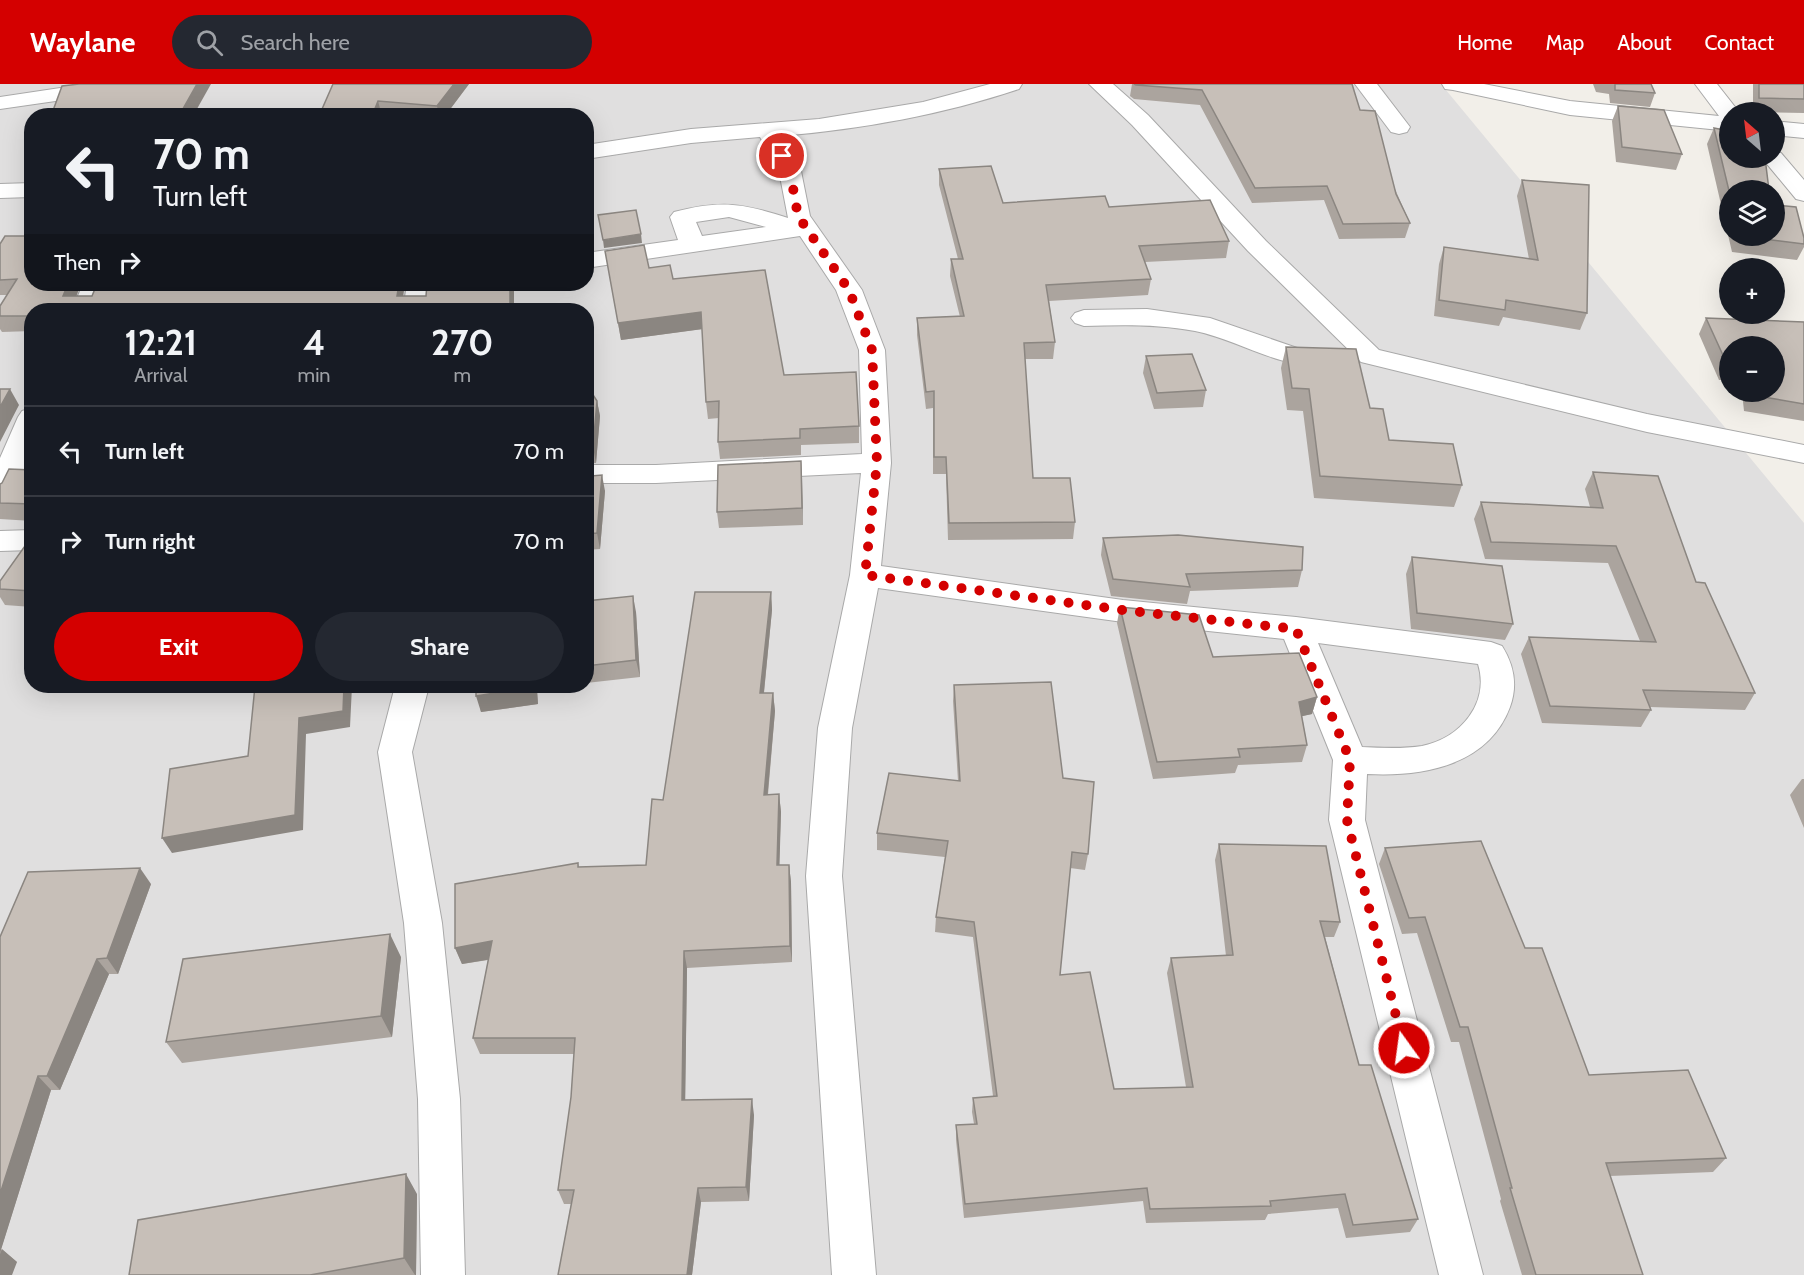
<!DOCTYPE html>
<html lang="en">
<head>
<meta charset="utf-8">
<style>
	body { margin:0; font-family:Cabin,sans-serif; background:#242831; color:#f1f3f6; height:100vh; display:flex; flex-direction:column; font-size:22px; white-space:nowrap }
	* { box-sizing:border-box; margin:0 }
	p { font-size:20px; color:#9ea1a6 }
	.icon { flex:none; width:33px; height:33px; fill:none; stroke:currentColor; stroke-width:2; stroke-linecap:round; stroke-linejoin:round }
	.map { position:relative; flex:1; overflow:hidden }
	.sheet { position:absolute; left:24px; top:219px; width:570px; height:390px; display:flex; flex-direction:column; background:#171b24; border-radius:24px; box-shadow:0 6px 24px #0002 }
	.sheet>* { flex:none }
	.banner { position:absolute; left:24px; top:24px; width:570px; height:183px; border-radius:24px; box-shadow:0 6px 24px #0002; background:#171b24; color:#f1f3f6; overflow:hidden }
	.needle { width:39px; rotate:332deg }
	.tools { position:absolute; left:1719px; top:18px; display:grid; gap:12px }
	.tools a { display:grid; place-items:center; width:66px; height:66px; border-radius:50%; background:#171b24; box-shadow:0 6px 24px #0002; font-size:30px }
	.pin { position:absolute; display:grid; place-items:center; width:51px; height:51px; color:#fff; margin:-26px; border:3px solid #fff; border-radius:50%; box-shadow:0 2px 6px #0007 }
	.me { position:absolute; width:66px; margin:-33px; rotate:346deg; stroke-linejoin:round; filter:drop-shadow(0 0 4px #0008) }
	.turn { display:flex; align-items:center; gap:21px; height:126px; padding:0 30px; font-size:27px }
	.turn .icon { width:78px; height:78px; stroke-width:2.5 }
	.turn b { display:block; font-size:42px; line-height:51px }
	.then { display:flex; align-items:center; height:57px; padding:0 30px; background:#0003; gap:12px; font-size:22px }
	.eta { display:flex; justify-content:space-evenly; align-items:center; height:102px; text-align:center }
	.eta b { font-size:36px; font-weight:800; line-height:42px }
	.primary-button { display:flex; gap:12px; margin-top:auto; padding:12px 30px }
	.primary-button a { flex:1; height:69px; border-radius:36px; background:#d40000; color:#fff; font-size:24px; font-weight:800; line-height:69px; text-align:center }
	.primary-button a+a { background:#242831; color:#f1f3f6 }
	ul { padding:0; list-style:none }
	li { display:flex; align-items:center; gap:18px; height:90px; padding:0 30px; border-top:2px solid #363941 }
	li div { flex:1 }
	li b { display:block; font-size:22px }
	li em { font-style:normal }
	header { display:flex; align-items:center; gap:36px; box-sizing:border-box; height:84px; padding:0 30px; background:#d40000; color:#fff }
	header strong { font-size:28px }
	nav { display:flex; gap:33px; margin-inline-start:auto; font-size:21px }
	.search { width:420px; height:54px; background:#242831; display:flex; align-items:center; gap:15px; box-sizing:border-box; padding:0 21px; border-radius:33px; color:#9ea1a6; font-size:22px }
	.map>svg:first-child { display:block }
</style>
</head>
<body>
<header>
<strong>Waylane</strong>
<div class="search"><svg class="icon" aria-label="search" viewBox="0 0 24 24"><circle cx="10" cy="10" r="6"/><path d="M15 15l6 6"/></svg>Search here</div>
<nav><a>Home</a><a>Map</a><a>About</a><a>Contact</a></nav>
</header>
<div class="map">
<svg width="1804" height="1191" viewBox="0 0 1804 1191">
	<rect width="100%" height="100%" fill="#f2efe9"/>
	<path fill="#e0dfdf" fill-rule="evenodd" d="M 0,0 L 1441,0 L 1804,439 L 1804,1191 L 0,1191 ZM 32,32 L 586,32 L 586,200 L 32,200 ZM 32,226 L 586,226 L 586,602 L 32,602 Z"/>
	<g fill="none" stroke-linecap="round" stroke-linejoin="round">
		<g stroke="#a9a9a9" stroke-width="2">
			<path id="minor" d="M 87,0 L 143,0 L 140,5 L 132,6 L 0,25 L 0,13 Z
				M 990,0 L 1022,0 L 1019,5 C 942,31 862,45 781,52 L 801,87 L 810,132 L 862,206 L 885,266 L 891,379 L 881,482 L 1123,516 L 1296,533 L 1491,558 L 1502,562 C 1514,581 1518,601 1510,623 C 1488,682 1422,693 1367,690 L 1365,736 L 1483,1191 L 1439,1191 L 1329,736 L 1333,676 L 1284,555 L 1123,538 L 878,504 L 852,644 L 842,792 L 876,1191 L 832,1191 L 806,792 L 818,644 L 850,491 L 861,389 L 656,399 L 586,399 L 586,381 L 656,381 L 862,370 L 859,266 L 836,206 L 800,152 L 586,184 L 586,169 L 678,156 L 670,133 L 674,128 C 721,116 742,119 788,134 L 779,87 L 760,53 L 691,59 L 586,75 L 586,61 L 691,45 L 819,35 L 923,18 ZM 729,133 L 766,143 L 702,152 L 696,138 ZM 1318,559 L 1478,580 C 1490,619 1461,654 1422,662 C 1403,665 1382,664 1362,663 Z
				M 1089,0 L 1113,0 L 1148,31 L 1266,157 L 1379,266 L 1647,330 L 1804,361 L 1804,379 L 1647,348 L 1361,278 L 1248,167 L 1132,41 Z
				M 1355,0 L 1377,0 L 1410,43 L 1407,48 L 1399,50 L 1391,48 Z
				M 1442,0 L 1484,0 L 1570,17 L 1719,32 L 1695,0 L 1717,0 L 1739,28 L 1730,28 L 1730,47 L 1570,31 L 1453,6 L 1445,5 Z
				M 1774,37 L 1804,40 L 1804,54 L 1774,51 Z
				M 1774,68 L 1781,69 L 1804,96 L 1804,117 L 1796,115 L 1762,74 L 1774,74 Z
				M 32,99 L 32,113 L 0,114 L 0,100 Z
				M 83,200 L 108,200 L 98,226 L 72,226 Z
				M 407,200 L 431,200 L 429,226 L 403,226 Z
				M 1147,225 L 1210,234 L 1300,265 L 1338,267 L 1342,273 L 1338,279 C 1287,291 1244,257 1195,247 C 1158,240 1121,241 1084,242 L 1075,239 L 1071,234 L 1075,229 L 1084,226 Z
				M 32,324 L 32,368 L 10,415 L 0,418 L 0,374 L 18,333 L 22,327 Z
				M 32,446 L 32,466 L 0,467 L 0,447 Z
				M 395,602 L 429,602 L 412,668 L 442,839 L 460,1015 L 465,1191 L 421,1191 L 418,1015 L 404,839 L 378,668 Z"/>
		</g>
		<use href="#minor" fill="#fff" fill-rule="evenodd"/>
	</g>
	<path fill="#aba49e" d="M 333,0 L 469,0 L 445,32 L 319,32 Z
		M 1132,0 L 1352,0 L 1360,26 L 1410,139 L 1405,154 L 1339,155 L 1324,116 L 1252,119 L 1200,21 L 1134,15 L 1130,12 Z
		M 1593,0 L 1651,0 L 1655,9 L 1650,23 L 1610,19 L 1609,10 L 1596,8 Z
		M 1753,0 L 1804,0 L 1804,29 L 1753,28 Z
		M 62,2 L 193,32 L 51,32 Z
		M 1618,22 L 1682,70 L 1676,86 L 1616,78 L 1612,37 Z
		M 1714,44 L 1730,106 L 1730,152 L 1774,152 L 1804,154 L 1804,163 L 1797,176 L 1732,168 L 1707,60 Z
		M 939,85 L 1003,119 L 1109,123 L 1229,157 L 1226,174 L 1145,178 L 1151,195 L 1148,211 L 1049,217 L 1055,258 L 1053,275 L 1025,275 L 1033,394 L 1075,438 L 1073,455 L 948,456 L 946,390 L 933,390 L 933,324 L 926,325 L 917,251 L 917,234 L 960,233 L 950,192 L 951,175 L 958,175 L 939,101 Z
		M 1522,96 L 1587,229 L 1580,246 L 1503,233 L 1499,242 L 1434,232 L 1439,180 L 1444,163 L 1529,175 L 1517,112 Z
		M 0,160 L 76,212 L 426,212 L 427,200 L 514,200 L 514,226 L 32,226 L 32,247 L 2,248 L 0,245 L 0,222 L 7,211 L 0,211 Z
		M 605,167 L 673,195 L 784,291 L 859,342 L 859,359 L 801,361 L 801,371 L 720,375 L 718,358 L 719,334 L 708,335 L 706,318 L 702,245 L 621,256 Z
		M 1706,234 L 1804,238 L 1804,337 L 1744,327 L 1742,308 L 1774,308 L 1730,262 L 1730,296 L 1719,296 L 1699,250 Z
		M 1286,263 L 1370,324 L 1389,356 L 1462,401 L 1454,423 L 1314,414 L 1303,327 L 1287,326 L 1281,284 Z
		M 1146,272 L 1206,306 L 1203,323 L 1154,325 L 1143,289 Z
		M 586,300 L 597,317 L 600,332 L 596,379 L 586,379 Z
		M 801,377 L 803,441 L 719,444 L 717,428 Z
		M 586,384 L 591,385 L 593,392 L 605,407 L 600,465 L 586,466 Z
		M 32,386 L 32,437 L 0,435 L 0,419 Z
		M 1593,388 L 1696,498 L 1755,609 L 1745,626 L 1650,623 L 1651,626 L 1641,643 L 1542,639 L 1521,570 L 1529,553 L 1640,557 L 1608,479 L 1485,475 L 1474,435 L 1481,418 L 1590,423 L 1585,405 Z
		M 32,452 L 32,523 L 5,521 L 0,513 L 0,505 Z
		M 1103,454 L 1302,486 L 1298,503 L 1190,507 L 1187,520 L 1111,512 L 1101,471 Z
		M 1412,473 L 1513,540 L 1505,556 L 1411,545 L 1406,490 Z
		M 771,508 L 772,526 L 764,609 L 773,609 L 775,627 L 768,711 L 779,710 L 781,728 L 779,781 L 789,781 L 791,798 L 792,878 L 687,884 L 685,1016 L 754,1031 L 749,1117 L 701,1118 L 692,1191 L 558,1191 L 571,1120 L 564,1120 L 558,1106 L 571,1013 L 574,970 L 480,970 L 473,954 L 488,876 L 462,880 L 455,864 L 578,779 L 579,783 L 646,781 L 663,716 Z
		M 586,517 L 636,528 L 640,593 L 586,599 Z
		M 1120,523 L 1213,573 L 1317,613 L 1312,630 L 1302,632 L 1307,661 L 1302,678 L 1238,681 L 1235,689 L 1153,695 L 1117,539 Z
		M 954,601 L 1063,694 L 1088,770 L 1085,786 L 1070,784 L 1060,891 L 1114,1005 L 1186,1003 L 1167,889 L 1171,874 L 1226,872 L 1215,776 L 1219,760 L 1340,838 L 1334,853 L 1325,853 L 1359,981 L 1418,1135 L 1410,1148 L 1346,1154 L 1338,1124 L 1268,1130 L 1265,1136 L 1146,1139 L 1143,1117 L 964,1134 L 956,1056 L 956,1041 L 974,1040 L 972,1028 L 973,1014 L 993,1012 L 973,853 L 935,848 L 936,833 L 945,773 L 877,766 L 877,749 L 958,697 L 953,617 Z
		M 476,602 L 570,602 L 537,606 L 538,620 L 481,628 Z
		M 1802,695 L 1804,695 L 1804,744 L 1790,711 Z
		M 1385,764 L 1525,864 L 1589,991 L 1726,1074 L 1713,1088 L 1610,1092 L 1643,1191 L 1522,1191 L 1500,1117 L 1501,1115 L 1459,958 L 1451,958 L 1417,849 L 1402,850 L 1379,780 Z
		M 151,800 L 118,890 L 109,890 L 60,1006 L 51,1006 L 1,1165 L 17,1178 L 0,1191 L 0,853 Z
		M 401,873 L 392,953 L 182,979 L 166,958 Z
		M 417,1110 L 416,1191 L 129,1191 Z"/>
	<path fill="#8b8681" d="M 197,0 L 211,0 L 193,32 L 180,32 L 180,30 Z
		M 454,0 L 469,0 L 445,32 L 439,32 L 437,22 Z
		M 378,17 L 382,32 L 372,32 Z
		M 586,120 L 593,162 L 586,163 Z
		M 641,150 L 642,159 L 604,164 L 603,156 Z
		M 68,200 L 81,200 L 71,226 L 63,212 Z
		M 399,200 L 405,200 L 401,226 L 397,212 Z
		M 510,200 L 514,200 L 514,226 L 510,226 Z
		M 701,228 L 703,245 L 621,256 L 618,239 Z
		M 10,305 L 19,321 L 0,358 L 0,323 Z
		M 597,317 L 600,332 L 596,379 L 593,363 Z
		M 801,377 L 802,394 L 803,441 L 802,424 Z
		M 602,391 L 605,407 L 600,465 L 597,449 Z
		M 771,508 L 772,526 L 762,627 L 760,609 Z
		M 633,512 L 636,528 L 640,593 L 636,576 Z
		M 344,602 L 352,602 L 350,643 L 306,650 L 303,746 L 172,769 L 162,754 L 299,634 Z
		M 533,602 L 536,602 L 537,606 L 538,620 L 481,628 L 476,612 Z
		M 773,609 L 775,627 L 766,728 L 764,711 Z
		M 1317,613 L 1312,630 L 1294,634 L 1299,618 Z
		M 779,710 L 781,728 L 779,798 L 777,781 Z
		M 789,781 L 791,798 L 792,878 L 790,862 Z
		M 140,784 L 151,800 L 118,890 L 107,874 Z
		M 390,850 L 401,873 L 392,953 L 381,932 Z
		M 492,857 L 498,874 L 462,880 L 455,864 Z
		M 684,867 L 687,884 L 685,1031 L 682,1016 Z
		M 97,875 L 109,890 L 60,1006 L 47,992 Z
		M 38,992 L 51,1006 L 0,1169 L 0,1110 Z
		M 752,1015 L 754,1031 L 749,1117 L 746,1103 Z
		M 406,1090 L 417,1110 L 416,1191 L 415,1191 L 404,1174 Z
		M 698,1104 L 701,1118 L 692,1191 L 687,1191 Z
		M 2,1165 L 17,1178 L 12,1191 L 0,1191 L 0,1170 Z"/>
	<path fill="#c7bfb8" stroke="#8b8681" stroke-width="1.5" d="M 79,0 L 197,0 L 180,30 L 123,32 L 51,32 L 62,2 Z
		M 333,0 L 454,0 L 437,22 L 378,17 L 372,32 L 319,32 Z
		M 1134,0 L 1352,0 L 1360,26 L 1375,27 L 1396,110 L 1410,139 L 1343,140 L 1327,102 L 1255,104 L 1202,6 L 1136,1 Z
		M 1615,0 L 1651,0 L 1655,9 L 1615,6 Z
		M 1759,0 L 1804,0 L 1804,15 L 1759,14 Z
		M 1618,22 L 1664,26 L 1682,70 L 1622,63 Z
		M 1714,44 L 1730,47 L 1730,74 L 1765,74 L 1769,106 L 1730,106 L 1730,111 Z
		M 991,82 L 1003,119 L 1105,112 L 1109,123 L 1210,116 L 1229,157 L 1139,162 L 1151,195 L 1046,201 L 1055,258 L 1024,259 L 1033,394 L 1070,394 L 1075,438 L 949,439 L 946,373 L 934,373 L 934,307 L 926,308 L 917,234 L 964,232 L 951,175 L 963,175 L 939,85 Z
		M 1522,96 L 1589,101 L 1587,229 L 1506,216 L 1505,226 L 1439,216 L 1444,163 L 1538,176 Z
		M 1774,121 L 1796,123 L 1804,154 L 1804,160 L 1739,152 L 1774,152 Z
		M 586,123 L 590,147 L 586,148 Z
		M 636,126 L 641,150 L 603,156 L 598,131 Z
		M 5,152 L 32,152 L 32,200 L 68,200 L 63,212 L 92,212 L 97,200 L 399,200 L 397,212 L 426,212 L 427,200 L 510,200 L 510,226 L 32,226 L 32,232 L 0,232 L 0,222 L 17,195 L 0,196 L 0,160 Z
		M 644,161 L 649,184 L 670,181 L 673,195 L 765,186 L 784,291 L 856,288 L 859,342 L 800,345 L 800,354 L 718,358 L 719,317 L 706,318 L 701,228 L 618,239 L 605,167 Z
		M 1706,234 L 1804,238 L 1804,320 L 1752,311 L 1752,308 L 1774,308 L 1774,262 L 1730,262 L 1730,280 L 1727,280 Z
		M 1286,263 L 1356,265 L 1370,324 L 1383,325 L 1389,356 L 1453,360 L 1462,401 L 1320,392 L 1309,305 L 1292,304 Z
		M 1192,270 L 1206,306 L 1157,309 L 1146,272 Z
		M 586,300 L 597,317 L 593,363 L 586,363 Z
		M 0,305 L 10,305 L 0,323 Z
		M 801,377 L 802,424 L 717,428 L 718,381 Z
		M 586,384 L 591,385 L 591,392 L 602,391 L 597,449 L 586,450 Z
		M 9,385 L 32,386 L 32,420 L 0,419 L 0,400 L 2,399 Z
		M 1593,388 L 1658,392 L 1696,498 L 1705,499 L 1755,609 L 1643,606 L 1651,626 L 1550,622 L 1529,553 L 1656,558 L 1616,462 L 1491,458 L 1481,418 L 1603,424 Z
		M 1178,451 L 1303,463 L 1302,486 L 1186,490 L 1190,503 L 1113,495 L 1103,454 Z
		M 32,452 L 32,507 L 0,505 L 0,497 Z
		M 1412,473 L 1502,482 L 1513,540 L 1417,529 Z
		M 695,508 L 771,508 L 760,609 L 773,609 L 764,711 L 779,710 L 777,781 L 789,781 L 790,862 L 684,867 L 682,1016 L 752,1015 L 746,1103 L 698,1104 L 687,1191 L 558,1191 L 574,1106 L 558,1106 L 571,1013 L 575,954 L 473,954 L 492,857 L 455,864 L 455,800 L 578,779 L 578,783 L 646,781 L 652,715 L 663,716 Z
		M 633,512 L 636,576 L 586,582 L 586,517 Z
		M 1120,523 L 1199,531 L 1213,573 L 1299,569 L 1317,613 L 1299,618 L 1307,661 L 1238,665 L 1240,673 L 1157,678 Z
		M 1051,598 L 1063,694 L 1094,698 L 1088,770 L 1072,768 L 1060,891 L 1090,888 L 1114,1005 L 1193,1003 L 1171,874 L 1233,871 L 1219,760 L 1326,762 L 1340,838 L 1320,837 L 1359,981 L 1371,981 L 1418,1135 L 1353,1141 L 1345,1110 L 1270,1117 L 1271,1122 L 1150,1125 L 1147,1104 L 965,1120 L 956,1041 L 977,1040 L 973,1014 L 997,1012 L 974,838 L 936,833 L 948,757 L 877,749 L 889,689 L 960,697 L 954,601 Z
		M 255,602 L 344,602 L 343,627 L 299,634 L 295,731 L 162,754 L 170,685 L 248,672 Z
		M 476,602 L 533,602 L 533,603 L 476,612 Z
		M 1481,757 L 1525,864 L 1542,864 L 1589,991 L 1688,986 L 1726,1074 L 1606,1079 L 1643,1191 L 1536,1191 L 1510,1104 L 1512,1104 L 1468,943 L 1460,943 L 1425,833 L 1409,834 L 1385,764 Z
		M 140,784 L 107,874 L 97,875 L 47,992 L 38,992 L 0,1110 L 0,853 L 28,788 Z
		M 390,850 L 381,932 L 166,958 L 183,875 Z
		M 406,1090 L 404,1174 L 310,1191 L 129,1191 L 138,1136 Z"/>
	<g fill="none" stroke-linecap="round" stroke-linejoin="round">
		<path stroke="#d40000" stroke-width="10" stroke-dasharray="0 18" d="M 782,72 L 790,87 L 798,132 L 849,206 L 872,266 L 877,379 L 865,491 L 1122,526 L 1296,545 L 1350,676 L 1347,736 L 1404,964"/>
	</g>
</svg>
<div class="tools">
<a><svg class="needle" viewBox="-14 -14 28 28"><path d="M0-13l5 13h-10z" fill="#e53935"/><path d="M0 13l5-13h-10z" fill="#9ea1a6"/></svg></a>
<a><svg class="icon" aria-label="layers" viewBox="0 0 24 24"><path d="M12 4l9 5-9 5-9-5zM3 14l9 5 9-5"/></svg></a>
<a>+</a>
<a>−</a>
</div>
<div class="pin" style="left:782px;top:72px;background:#d93025"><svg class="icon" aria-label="arrive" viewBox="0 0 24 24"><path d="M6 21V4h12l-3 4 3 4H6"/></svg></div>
<svg class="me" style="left:1404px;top:964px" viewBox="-20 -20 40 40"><circle r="17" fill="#d40000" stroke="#fff" stroke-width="3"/><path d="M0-11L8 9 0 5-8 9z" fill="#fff"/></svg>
<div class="banner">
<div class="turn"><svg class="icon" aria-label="left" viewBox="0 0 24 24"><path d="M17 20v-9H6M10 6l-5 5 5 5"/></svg><div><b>70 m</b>Turn left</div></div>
<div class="then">Then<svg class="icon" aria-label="right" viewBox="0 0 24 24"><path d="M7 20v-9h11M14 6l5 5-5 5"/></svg></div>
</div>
<section class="sheet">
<div class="eta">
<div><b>12:21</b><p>Arrival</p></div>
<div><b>4</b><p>min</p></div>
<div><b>270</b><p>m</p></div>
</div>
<ul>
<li><svg class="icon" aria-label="left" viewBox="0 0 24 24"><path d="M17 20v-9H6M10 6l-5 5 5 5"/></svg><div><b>Turn left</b></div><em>70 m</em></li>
<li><svg class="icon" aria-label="right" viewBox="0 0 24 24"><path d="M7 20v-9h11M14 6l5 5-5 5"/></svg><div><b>Turn right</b></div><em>70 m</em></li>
</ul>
<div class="primary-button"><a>Exit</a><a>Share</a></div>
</section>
</div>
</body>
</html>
